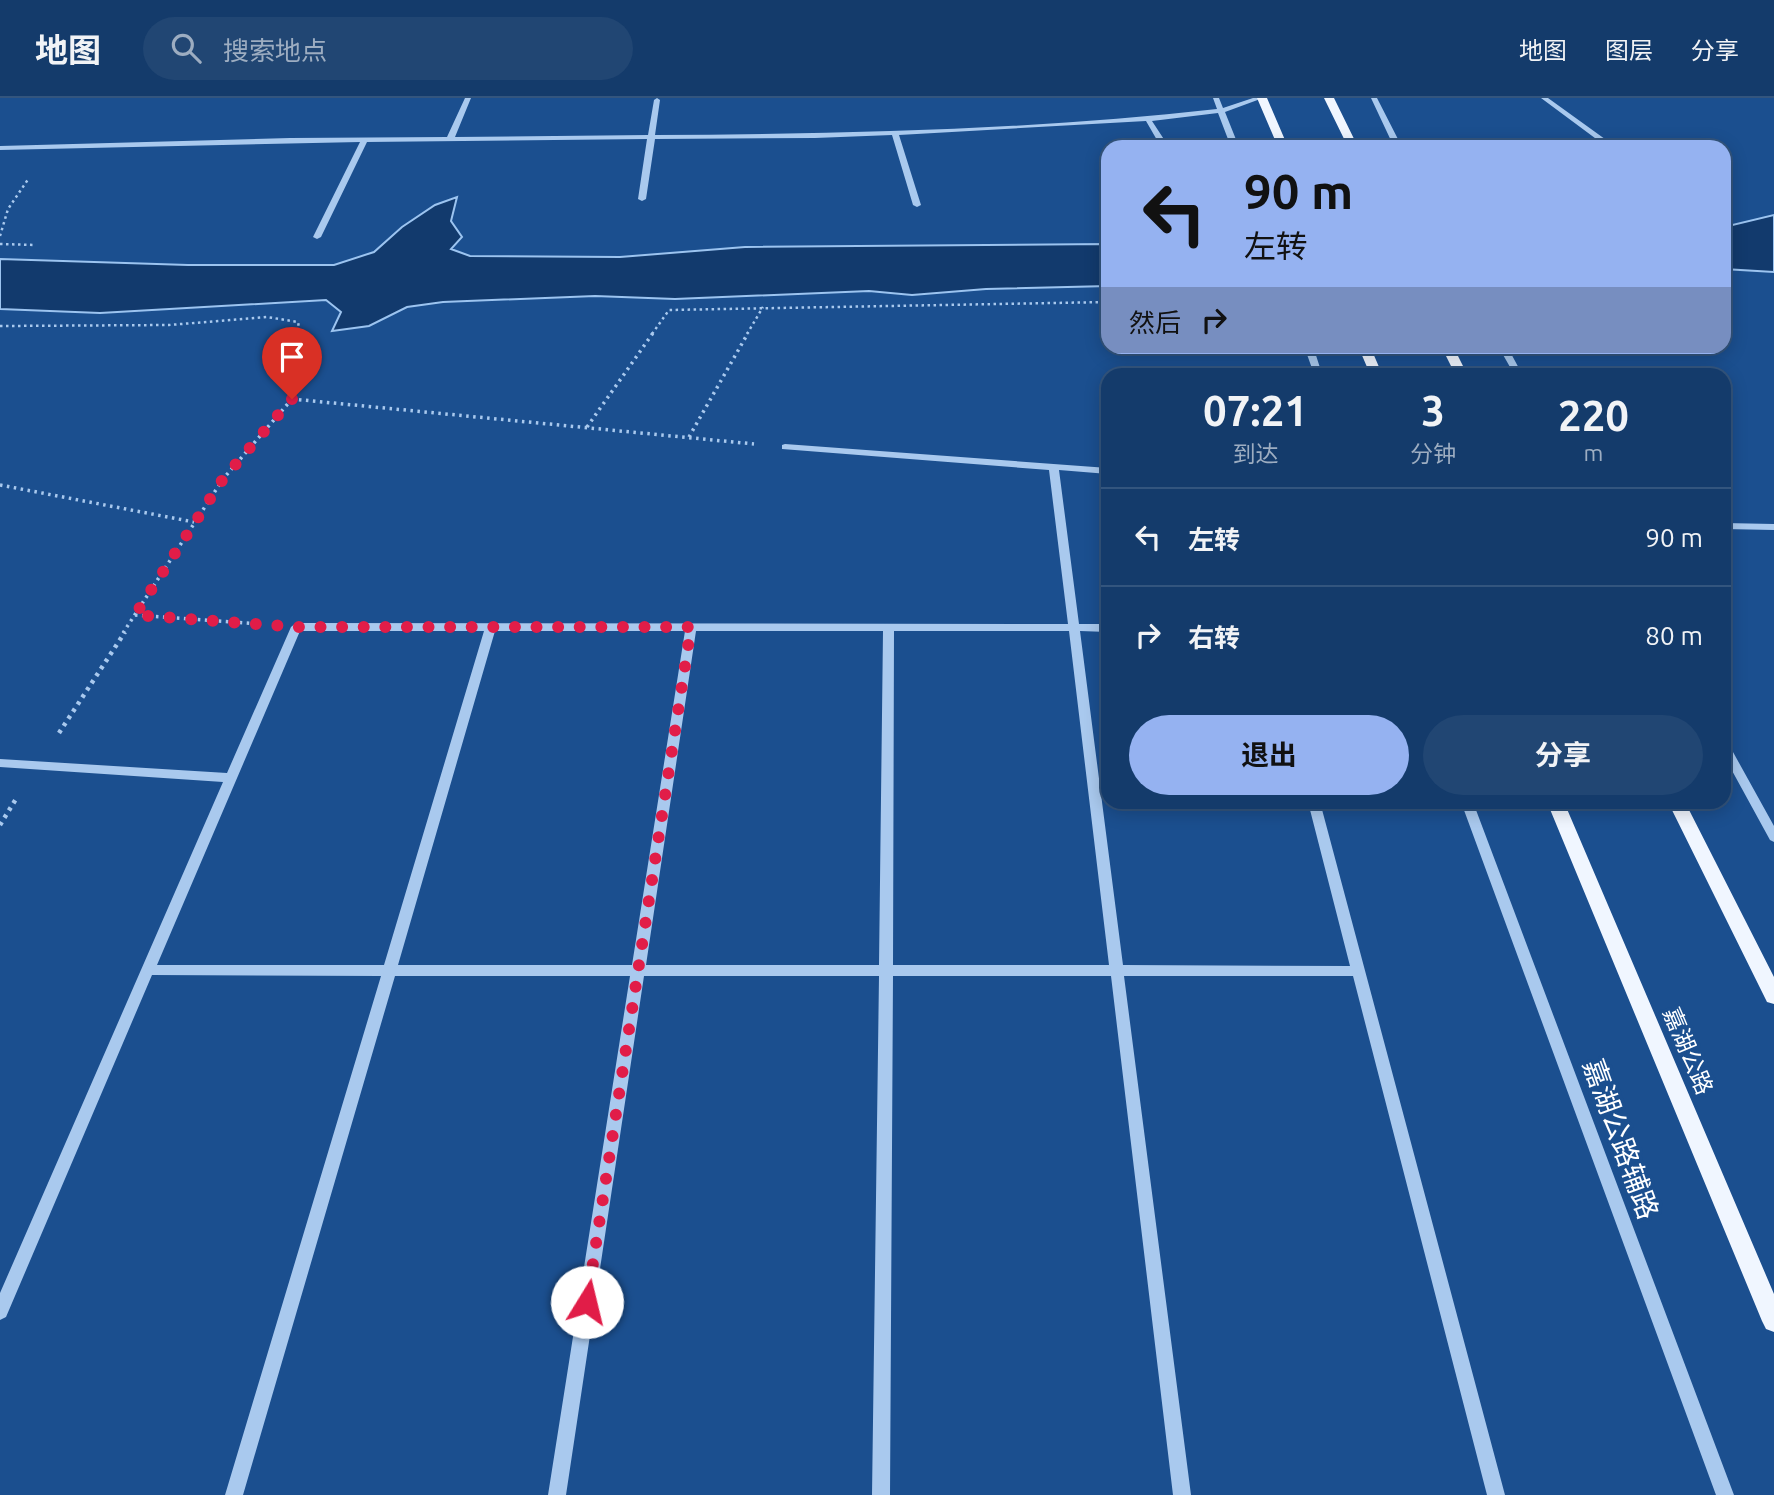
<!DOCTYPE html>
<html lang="zh">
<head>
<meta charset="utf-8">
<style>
	body { margin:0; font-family:Ubuntu,"Noto Sans SC",sans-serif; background:#214673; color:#f1f3f6; height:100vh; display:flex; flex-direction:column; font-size:26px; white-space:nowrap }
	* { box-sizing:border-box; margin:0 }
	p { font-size:23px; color:#9dadc1 }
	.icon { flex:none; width:38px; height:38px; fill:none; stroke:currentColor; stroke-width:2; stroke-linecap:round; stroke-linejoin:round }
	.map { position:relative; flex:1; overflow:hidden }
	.panel { position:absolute; left:1101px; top:270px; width:630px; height:441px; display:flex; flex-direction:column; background:#143b6b; border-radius:21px; box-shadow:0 4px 18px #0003,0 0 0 2px #33557e }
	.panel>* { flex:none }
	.guide { position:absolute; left:1101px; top:42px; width:630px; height:214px; border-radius:21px; box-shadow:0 4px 18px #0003,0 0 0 2px #33557e; background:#95b2f1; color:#111; overflow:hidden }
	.pin { position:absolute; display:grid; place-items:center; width:60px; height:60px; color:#fff; margin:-72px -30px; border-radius:50% 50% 50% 0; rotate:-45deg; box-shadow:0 0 7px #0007 }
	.pin .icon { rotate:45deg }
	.me { position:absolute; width:77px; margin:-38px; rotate:9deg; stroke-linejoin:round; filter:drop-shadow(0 0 5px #0008) }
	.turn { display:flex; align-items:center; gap:24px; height:147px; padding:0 28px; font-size:32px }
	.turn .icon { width:91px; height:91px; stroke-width:2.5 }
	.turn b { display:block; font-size:49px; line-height:60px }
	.then { display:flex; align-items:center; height:66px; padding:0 28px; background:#0003; gap:14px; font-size:26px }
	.eta { display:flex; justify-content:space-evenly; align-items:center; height:119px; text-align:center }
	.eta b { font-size:42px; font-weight:700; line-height:49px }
	.action { display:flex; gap:14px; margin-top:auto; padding:14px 28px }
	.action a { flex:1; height:80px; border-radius:42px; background:#95b2f1; color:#111; font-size:28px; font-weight:700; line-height:80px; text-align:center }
	.action a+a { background:#214673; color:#f1f3f6 }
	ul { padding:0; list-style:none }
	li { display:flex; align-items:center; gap:21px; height:98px; padding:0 28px; border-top:2px solid #33557e }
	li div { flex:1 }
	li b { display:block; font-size:26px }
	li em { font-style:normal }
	header { display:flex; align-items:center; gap:42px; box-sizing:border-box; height:98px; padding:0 35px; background:#143b6b; border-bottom:2px solid #33557e }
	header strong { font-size:33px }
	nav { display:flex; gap:38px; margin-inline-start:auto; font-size:24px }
	.search { width:490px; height:63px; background:#214673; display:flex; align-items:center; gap:18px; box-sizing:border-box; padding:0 24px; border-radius:38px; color:#9dadc1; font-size:26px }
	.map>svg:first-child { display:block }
</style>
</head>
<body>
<header>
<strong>地图</strong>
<div class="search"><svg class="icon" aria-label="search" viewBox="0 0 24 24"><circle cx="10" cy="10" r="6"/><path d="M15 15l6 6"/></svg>搜索地点</div>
<nav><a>地图</a><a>图层</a><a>分享</a></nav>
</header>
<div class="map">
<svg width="1774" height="1397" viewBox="0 0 1774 1397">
	<rect width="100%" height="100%" fill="#1b4f8f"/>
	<path fill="#123a6d" stroke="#9cc4f0" stroke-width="2" d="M 457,99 L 451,123 L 462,139 L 451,151 L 470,158 L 620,159 L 745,149 L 1108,146 L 1108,188 L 986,191 L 912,197 L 869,193 L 675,201 L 595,198 L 443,204 L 407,209 L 369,228 L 332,233 L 341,214 L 326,202 L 100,215 L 0,211 L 0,161 L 188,167 L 334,167 L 374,154 L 402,129 L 435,107 Z
		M 1774,117 L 1774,174 L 1724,171 L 1724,129 Z"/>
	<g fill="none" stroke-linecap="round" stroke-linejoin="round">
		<path stroke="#a9c9ee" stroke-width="2.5" stroke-dasharray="2.5 3.5" stroke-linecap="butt" d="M 0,138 L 8,111 L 29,80
			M 0,146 L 36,147
			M 0,228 L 169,227 L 267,219 L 298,224 L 300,236
			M 652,236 L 669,212 L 1108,204
			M 747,236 L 763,209"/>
		<path stroke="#a9c9ee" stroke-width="3.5" stroke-dasharray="2.5 4.5" stroke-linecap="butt" d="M 292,301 L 754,346
			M 587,329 L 653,235
			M 689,339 L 748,235
			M 0,387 L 194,424
			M 135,517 L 260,526
			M 123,535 L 223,381 L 292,301 L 304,258 L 300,235"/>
		<path stroke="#a9c9ee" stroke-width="4.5" stroke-dasharray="3.5 5" stroke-linecap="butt" d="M 59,635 L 125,534
			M 0,727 L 16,701"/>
		<path fill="#a9c9ee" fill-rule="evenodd" d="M 465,0 L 471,0 L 455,39 L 648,37 L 654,2 L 657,0 L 660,2 L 655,37 C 843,36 1031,32 1217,11 L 1213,0 L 1219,0 L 1223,10 L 1253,0 L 1263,0 L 1225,14 L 1239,49 L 1231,49 L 1218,15 L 1152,23 L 1169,49 L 1161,49 L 1146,23 L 899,37 L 921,107 L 917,109 L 913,107 L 892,37 L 815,40 L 655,41 L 646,101 L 642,103 L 638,101 L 647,41 L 367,44 L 321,139 L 317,141 L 313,139 L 360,44 L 0,52 L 0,48 L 290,40 L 447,39 Z
			M 1371,0 L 1377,0 L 1402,49 L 1394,49 Z
			M 1541,0 L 1548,0 L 1616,49 L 1607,49 Z
			M 1304,248 L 1313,248 L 1322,276 L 1314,276 Z
			M 1498,248 L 1507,248 L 1522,276 L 1514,276 Z
			M 785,346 L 1108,370 L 1108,376 L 1059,372 L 1079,526 L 1108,526 L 1108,534 L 1080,533 L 1123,867 L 1350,868 L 1308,704 L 1320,704 L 1505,1397 L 1487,1397 L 1353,878 L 1124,878 L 1191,1397 L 1173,1397 L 1111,878 L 893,878 L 890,1397 L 872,1397 L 879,878 L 644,878 L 566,1397 L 548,1397 L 630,878 L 395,878 L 243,1397 L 225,1397 L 381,878 L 152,877 L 6,1219 L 0,1222 L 0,1195 L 223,684 L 0,669 L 0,661 L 227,675 L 291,529 L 296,525 L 1068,526 L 1049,372 L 782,351 L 782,347 ZM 300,533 L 484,533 L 384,867 L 157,867 ZM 495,533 L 685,533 L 632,867 L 398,867 ZM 696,533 L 883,533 L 879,867 L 646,867 ZM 894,533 L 1069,533 L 1109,867 L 893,867 Z
			M 1724,425 L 1774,426 L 1774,432 L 1724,431 Z
			M 1724,644 L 1728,645 L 1774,728 L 1774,744 L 1770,742 L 1724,658 Z
			M 1461,704 L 1473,704 L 1734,1397 L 1716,1397 Z"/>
		<path fill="#f0f6ff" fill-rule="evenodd" d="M 1257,0 L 1267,0 L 1288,49 L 1278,49 Z
			M 1324,0 L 1334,0 L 1358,49 L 1348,49 Z
			M 1358,248 L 1370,248 L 1382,276 L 1370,276 Z
			M 1441,248 L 1453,248 L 1467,276 L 1455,276 Z
			M 1547,704 L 1564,704 L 1774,1196 L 1774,1234 L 1766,1231 L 1762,1223 Z
			M 1668,704 L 1685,704 L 1774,879 L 1774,906 L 1767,904 Z"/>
	</g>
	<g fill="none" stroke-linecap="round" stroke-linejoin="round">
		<path stroke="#e11d48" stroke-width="12" stroke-dasharray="0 21.6" d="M 292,301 L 223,381 L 135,517 L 296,529 L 691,529 L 587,1204"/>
	</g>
	<g text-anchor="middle" stroke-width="7" stroke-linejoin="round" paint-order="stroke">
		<g font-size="23" fill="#fff" stroke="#1b4f8f">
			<text transform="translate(1688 953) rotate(67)" y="8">嘉湖公路</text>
		</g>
		<g font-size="28" fill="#fff" stroke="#1b4f8f">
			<text transform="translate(1621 1041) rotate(70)" y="10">嘉湖公路辅路</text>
		</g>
	</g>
</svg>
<div class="pin" style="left:292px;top:301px;background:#d93025"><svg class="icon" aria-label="arrive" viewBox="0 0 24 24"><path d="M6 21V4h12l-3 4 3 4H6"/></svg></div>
<svg class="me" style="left:587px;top:1204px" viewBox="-20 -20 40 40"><circle r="19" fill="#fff"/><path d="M0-13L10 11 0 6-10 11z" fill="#e11d48"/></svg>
<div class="guide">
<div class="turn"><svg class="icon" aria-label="left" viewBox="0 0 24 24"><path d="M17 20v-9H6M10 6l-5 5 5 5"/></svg><div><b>90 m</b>左转</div></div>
<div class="then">然后<svg class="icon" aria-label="right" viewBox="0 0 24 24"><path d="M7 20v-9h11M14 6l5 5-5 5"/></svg></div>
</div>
<section class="panel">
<div class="eta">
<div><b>07:21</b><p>到达</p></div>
<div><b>3</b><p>分钟</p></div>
<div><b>220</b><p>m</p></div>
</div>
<ul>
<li><svg class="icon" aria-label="left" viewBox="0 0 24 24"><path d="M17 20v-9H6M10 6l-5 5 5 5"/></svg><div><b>左转</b></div><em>90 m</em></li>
<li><svg class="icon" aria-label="right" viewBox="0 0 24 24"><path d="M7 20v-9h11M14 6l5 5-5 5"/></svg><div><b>右转</b></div><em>80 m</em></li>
</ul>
<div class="action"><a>退出</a><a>分享</a></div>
</section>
</div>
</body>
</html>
